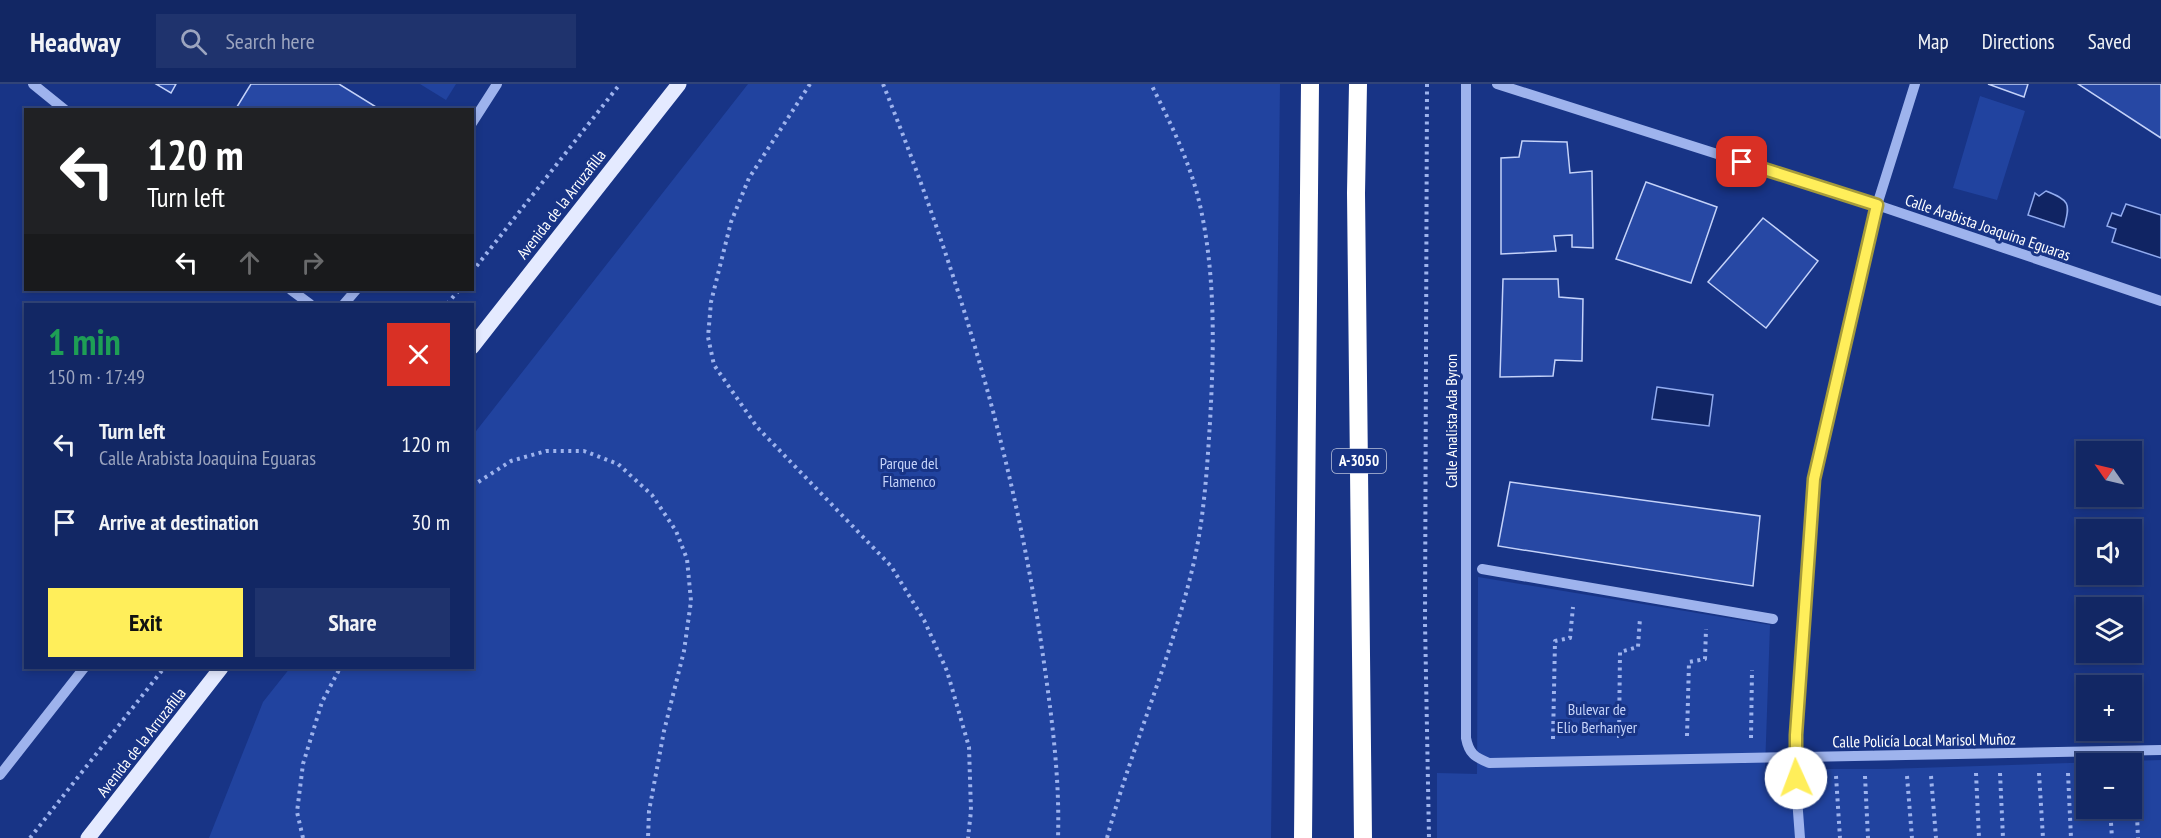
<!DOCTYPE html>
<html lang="en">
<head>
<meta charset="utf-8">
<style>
	body { margin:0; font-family:"PT Sans Narrow",sans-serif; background:#1f336d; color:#f1f3f6; height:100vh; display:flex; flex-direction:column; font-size:22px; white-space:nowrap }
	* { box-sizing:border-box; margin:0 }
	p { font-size:20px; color:#9ca5bf }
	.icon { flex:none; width:33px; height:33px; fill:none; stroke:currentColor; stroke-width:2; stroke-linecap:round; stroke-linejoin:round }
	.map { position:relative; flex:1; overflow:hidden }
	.side { position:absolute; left:24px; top:219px; width:450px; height:366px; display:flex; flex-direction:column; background:#122764; border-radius:0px; box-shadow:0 3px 9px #0003,0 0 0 2px #314478 }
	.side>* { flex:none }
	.guide { position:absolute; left:24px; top:24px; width:450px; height:183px; border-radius:0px; box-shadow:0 3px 9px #0003,0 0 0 2px #314478; background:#202124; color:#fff; overflow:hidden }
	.needle { width:39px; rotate:304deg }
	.controls { position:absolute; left:2076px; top:357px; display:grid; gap:12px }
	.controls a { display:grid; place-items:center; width:66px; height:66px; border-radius:0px; background:#122764; box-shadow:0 3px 9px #0003,0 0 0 2px #314478; font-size:30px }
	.pin { position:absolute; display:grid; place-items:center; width:51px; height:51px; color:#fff; margin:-26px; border-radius:12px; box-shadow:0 3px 9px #0006 }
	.me { position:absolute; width:66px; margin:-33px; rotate:358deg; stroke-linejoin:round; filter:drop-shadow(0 0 4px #0008) }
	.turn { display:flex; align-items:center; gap:21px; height:126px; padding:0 24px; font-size:27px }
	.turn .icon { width:78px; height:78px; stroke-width:2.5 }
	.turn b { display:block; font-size:42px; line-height:51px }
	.lanes { display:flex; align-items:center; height:57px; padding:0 24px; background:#0003; justify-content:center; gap:30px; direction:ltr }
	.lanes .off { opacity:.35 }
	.round { display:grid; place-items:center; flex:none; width:63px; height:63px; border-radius:0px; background:#1f336d }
	.summary { display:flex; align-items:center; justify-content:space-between; height:102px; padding:0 24px }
	h1 { font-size:36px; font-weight:700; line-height:45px; color:#1e9e55 }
	.primary-button { display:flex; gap:12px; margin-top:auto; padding:12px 24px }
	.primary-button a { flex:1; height:69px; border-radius:0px; background:#ffee5a; color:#111; font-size:24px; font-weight:700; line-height:69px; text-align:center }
	.primary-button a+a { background:#1f336d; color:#f1f3f6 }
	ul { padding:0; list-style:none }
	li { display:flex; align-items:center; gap:18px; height:78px; padding:0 24px }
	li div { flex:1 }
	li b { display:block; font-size:22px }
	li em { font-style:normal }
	header { display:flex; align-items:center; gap:36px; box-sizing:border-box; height:84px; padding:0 30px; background:#122764; border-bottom:2px solid #314478 }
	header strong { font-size:28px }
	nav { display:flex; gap:33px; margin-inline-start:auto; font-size:21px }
	.search { width:420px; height:54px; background:#1f336d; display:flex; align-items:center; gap:15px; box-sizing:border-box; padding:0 21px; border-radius:0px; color:#9ca5bf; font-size:22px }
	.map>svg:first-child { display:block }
</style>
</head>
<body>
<header>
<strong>Headway</strong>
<div class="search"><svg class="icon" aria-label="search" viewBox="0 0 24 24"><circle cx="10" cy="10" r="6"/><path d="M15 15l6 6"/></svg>Search here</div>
<nav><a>Map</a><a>Directions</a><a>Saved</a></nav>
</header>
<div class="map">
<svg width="2161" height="754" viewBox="0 0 2161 754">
	<rect width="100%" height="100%" fill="#183486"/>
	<path fill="#21439f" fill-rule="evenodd" d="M 420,0 L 456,0 L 446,16 Z
		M 748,0 L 1280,0 L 1271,754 L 209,754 L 263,618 L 290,584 L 472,584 L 473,351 Z
		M 1980,12 L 2025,27 L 1997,116 L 1953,104 Z
		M 1478,493 L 1770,541 L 1765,685 L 1886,685 L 2161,676 L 2161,754 L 1437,754 L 1437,689 L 1477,690 ZM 2086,680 L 2132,680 L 2132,724 L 2086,724 Z"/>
	<path fill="#102463" stroke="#91abef" stroke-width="1.5" d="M 2046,107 C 2069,116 2071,119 2064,143 L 2028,131 L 2035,109 L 2039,112 Z
		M 2126,120 L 2161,131 L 2161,174 L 2112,158 L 2116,145 L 2107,142 L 2112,129 L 2121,132 Z
		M 1657,303 L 1713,311 L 1709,342 L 1652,335 Z"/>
	<path fill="#2748a4" stroke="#c4d2f9" stroke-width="1.5" d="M 156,0 L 176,0 L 171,9 Z
		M 251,0 L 339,0 L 381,26 L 235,26 Z
		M 1988,0 L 2028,0 L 2024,13 Z
		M 2078,0 L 2161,0 L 2161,54 Z
		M 1522,57 L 1567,58 L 1570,89 L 1592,87 L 1593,164 L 1572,163 L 1572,151 L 1554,152 L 1556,167 L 1501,170 L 1501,74 L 1519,73 Z
		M 1646,98 L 1717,123 L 1691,199 L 1616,175 Z
		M 1763,134 L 1818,177 L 1766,244 L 1708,198 Z
		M 1503,195 L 1558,195 L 1559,213 L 1583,215 L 1582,277 L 1555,276 L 1553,292 L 1500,293 Z
		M 1510,398 L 1760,432 L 1753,502 L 1498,462 Z"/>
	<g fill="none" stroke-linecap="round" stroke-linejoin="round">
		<path stroke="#9eb3ed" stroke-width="4" stroke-dasharray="3 4.5" stroke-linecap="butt" d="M 810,0 L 749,94 L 731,138 L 711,218 L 708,253 L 714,281 L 757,343 L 891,482 L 924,536 L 947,587 L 969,663 L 971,727 L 968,754
			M 883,0 C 956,182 1014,371 1042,565 C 1051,627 1060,691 1058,754
			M 1427,0 L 1425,538 L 1429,754
			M 472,188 L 620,0
			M 447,220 L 459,206
			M 472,402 L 511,377 L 546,367 L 584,367 L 618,380 L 652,411 L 676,447 L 687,475 L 691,517 L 684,567 L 664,647 L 649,727 L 648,754
			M 1687,652 L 1689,578 L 1705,575 L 1706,545
			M 1619,654 L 1620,568 L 1638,563 L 1640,534
			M 1751,654 L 1752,586
			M 1553,655 L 1555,557 L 1570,554 L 1573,523
			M 2135,686 L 2138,754
			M 1976,689 L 1979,754
			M 2000,689 L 2003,754
			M 2039,689 L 2043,754
			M 2068,689 L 2071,754
			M 1836,692 L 1840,754
			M 1865,692 L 1868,754
			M 1907,692 L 1912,754
			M 1931,692 L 1936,754
			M 2110,724 L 2112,754
			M 30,754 L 164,584
			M 303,754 L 297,728 L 303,680 L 322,618 L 340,584
			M 1107,754 C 1132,662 1171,575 1193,482 C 1204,435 1207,386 1210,338 C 1214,266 1216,189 1199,117 C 1189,76 1170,38 1151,0"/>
		<path stroke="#9eb3ed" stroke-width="10" d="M 33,0 L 65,26
			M 1466,0 L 1466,654 C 1469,670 1475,673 1489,679 L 2161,666
			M 1497,0 L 1877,121 L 2161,217
			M 472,39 L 497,0
			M 291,206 L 310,220
			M 344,220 L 356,206
			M 1482,485 L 1773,535
			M 0,691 L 84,584
			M 1800,754 L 1794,674 L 1814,395 L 1877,121 L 1915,0"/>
		<path stroke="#e4eaff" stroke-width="15" d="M 472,263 L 679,0
			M 88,754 L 221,584"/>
		<path stroke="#fff" stroke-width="18" d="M 1358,0 L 1356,109 L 1363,754
			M 1303,754 L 1310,0"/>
	</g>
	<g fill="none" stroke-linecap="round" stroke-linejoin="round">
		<g stroke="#a69b3a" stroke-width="15">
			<path id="route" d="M 1742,78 L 1877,121 L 1814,395 L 1796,651 L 1796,694"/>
		</g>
		<use href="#route" stroke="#ffee5a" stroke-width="10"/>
	</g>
	<g text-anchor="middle" stroke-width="6" stroke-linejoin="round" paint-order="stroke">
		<rect fill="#183486" stroke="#bac2db" stroke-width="1.5" x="1332" y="365" width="54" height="24" rx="4.5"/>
		<g font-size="15" font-weight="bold" fill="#fff">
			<text x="1359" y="382">A-3050</text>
		</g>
		<g font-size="16" fill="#fff" stroke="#183486">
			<text transform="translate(561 120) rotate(-52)" y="6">Avenida de la Arruzafilla</text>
			<text transform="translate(1988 143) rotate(19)" y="6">Calle Arabista Joaquina Eguaras</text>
			<text transform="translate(1451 337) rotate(-90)" y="6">Calle Analista Ada Byron</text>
			<text transform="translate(1924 656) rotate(-1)" y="6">Calle Policía Local Marisol Muñoz</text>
			<text transform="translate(141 658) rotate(-52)" y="6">Avenida de la Arruzafilla</text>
		</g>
		<g font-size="16" fill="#c4d2f9" stroke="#183486">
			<text x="909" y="385">Parque del<tspan x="909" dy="18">Flamenco</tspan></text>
			<text x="1597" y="631">Bulevar de<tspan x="1597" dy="18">Elio Berhanyer</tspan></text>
		</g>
	</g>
</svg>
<div class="controls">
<a><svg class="needle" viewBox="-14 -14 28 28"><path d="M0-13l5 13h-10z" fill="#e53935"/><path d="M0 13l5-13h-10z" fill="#9ca5bf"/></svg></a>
<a><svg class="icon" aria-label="sound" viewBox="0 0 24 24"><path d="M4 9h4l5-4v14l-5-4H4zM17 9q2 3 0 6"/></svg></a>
<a><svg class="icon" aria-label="layers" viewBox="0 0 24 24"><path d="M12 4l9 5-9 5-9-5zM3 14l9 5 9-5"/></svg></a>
<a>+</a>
<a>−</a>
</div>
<div class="pin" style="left:1742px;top:78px;background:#d93025"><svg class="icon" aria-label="arrive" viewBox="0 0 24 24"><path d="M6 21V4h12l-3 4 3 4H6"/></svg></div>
<svg class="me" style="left:1796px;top:694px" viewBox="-20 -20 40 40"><circle r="19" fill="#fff"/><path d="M0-13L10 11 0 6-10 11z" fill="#ffee5a"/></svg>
<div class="guide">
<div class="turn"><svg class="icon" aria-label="left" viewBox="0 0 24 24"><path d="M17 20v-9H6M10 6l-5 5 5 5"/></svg><div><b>120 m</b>Turn left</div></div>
<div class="lanes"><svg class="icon" aria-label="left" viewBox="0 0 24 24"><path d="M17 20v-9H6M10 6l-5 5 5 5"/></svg><svg class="icon off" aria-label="ahead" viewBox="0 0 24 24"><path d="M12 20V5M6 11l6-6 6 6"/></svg><svg class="icon off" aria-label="right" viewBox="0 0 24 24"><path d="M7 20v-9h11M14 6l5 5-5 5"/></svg></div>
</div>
<section class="side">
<div class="summary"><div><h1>1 min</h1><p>150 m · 17:49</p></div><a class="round" style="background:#d93025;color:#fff"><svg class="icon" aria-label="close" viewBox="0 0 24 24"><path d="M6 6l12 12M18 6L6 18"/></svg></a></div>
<ul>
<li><svg class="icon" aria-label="left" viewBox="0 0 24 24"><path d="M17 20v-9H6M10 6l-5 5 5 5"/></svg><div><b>Turn left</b><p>Calle Arabista Joaquina Eguaras</p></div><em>120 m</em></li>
<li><svg class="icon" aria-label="arrive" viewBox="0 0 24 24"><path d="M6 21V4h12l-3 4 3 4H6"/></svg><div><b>Arrive at destination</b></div><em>30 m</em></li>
</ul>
<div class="primary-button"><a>Exit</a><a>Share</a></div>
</section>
</div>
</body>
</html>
